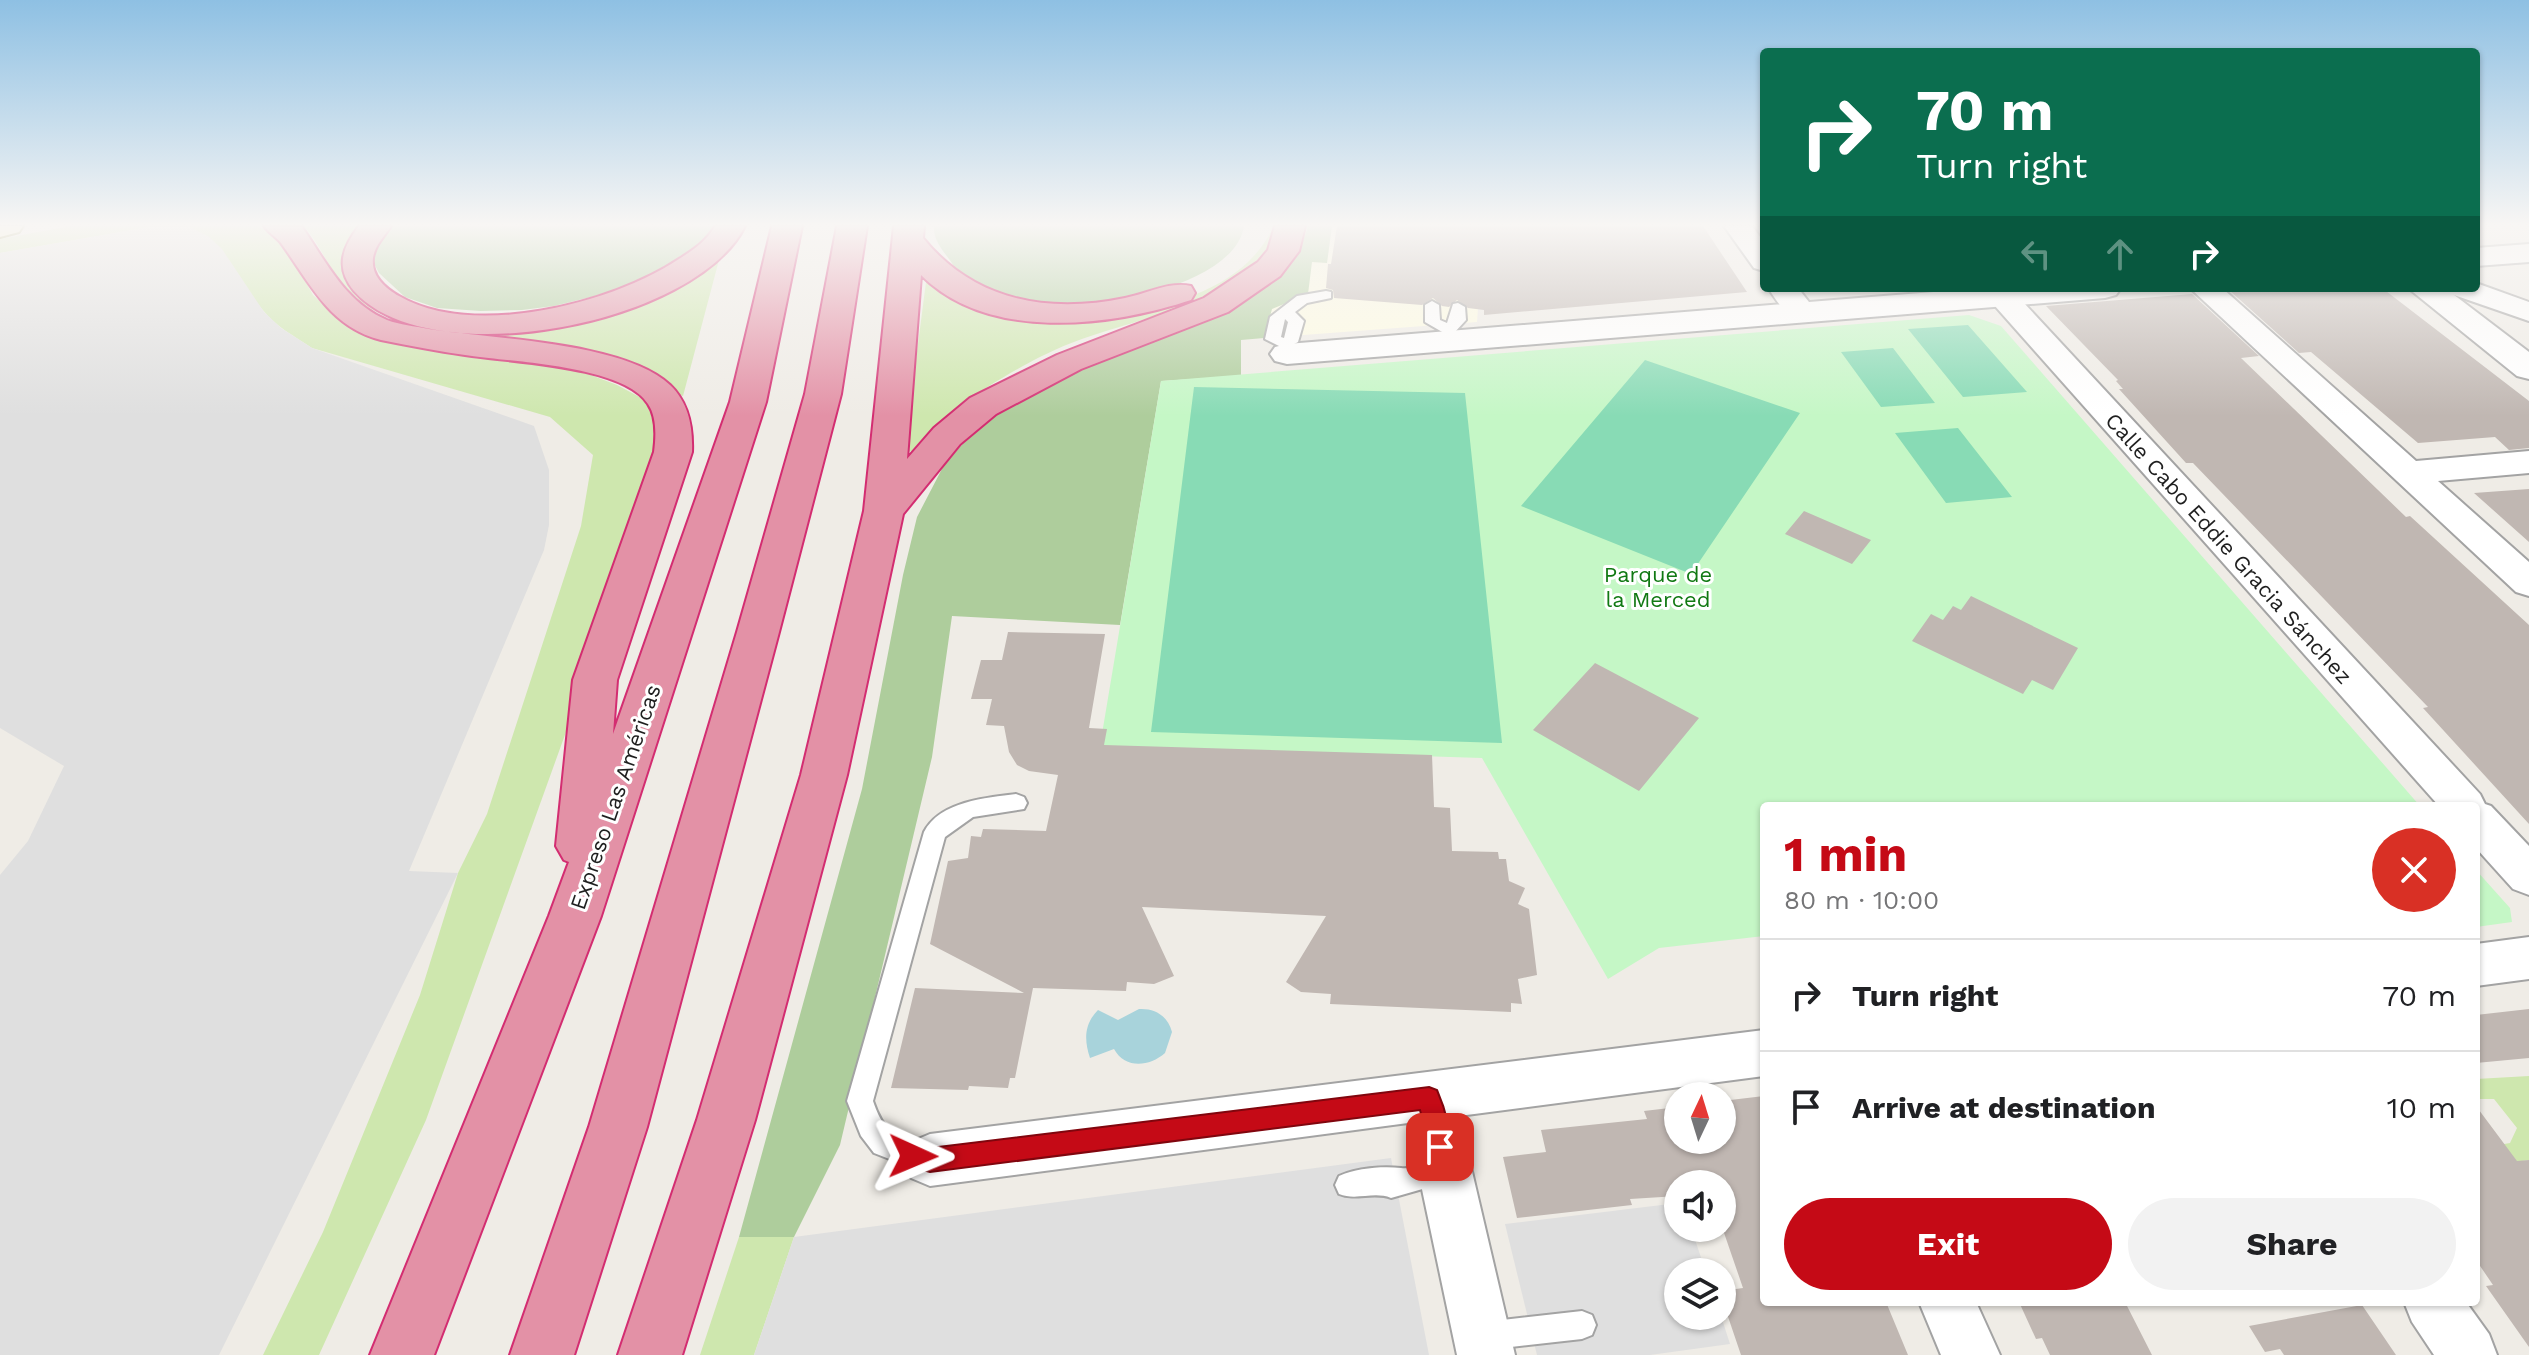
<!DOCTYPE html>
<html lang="en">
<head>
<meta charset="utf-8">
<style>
	body { margin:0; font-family:"Work Sans",sans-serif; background:#f2f2f2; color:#202124; height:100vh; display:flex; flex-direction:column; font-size:30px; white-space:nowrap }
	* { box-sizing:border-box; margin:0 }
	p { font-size:26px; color:#757577 }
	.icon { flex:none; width:44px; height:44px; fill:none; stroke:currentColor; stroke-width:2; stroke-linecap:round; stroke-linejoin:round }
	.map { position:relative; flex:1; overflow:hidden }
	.drawer { position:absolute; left:1760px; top:802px; width:720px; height:504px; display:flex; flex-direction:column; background:#fff; border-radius:8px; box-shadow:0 2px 6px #0004 }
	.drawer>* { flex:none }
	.banner { position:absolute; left:1760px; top:48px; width:720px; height:244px; border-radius:8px; box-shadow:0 2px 6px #0004; background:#0b6e4f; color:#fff; overflow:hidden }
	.needle { width:52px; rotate:4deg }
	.buttons { position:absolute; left:1664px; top:1082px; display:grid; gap:16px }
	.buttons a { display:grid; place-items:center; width:72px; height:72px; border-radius:50%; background:#fff; box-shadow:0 2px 6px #0004; font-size:40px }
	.pin { position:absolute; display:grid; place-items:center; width:68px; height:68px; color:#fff; margin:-34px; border-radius:16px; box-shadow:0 4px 12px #0006 }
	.me { position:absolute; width:88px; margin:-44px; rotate:91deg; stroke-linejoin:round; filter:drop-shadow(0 0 6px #0008) }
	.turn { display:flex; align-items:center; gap:28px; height:168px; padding:0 24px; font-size:36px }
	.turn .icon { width:104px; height:104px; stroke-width:2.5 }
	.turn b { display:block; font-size:56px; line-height:68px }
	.lanes { display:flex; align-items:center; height:76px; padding:0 24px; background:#0003; justify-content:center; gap:40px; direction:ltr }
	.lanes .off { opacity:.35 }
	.round { display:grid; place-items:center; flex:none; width:84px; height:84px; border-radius:42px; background:#f2f2f2 }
	.overview { display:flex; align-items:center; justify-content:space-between; height:136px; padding:0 24px }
	h1 { font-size:48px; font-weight:700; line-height:60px; color:#c50a16 }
	.action { display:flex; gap:16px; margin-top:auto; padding:16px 24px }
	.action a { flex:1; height:92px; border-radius:48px; background:#c50a16; color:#fff; font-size:32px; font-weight:700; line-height:92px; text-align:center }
	.action a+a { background:#f2f2f2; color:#202124 }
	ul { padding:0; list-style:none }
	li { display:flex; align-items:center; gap:24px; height:112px; padding:0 24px; border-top:2px solid #e0e0e0 }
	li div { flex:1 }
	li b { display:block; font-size:30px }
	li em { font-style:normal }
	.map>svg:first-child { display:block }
</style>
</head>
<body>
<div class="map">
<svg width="2529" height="1355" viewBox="0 0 2529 1355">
	<rect width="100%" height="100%" fill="#efece6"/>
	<path fill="#fefce1" d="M 1332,226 L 1484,226 L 1477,322 L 1264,338 L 1272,309 L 1312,262 L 1327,262 Z"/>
	<path fill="#cee7ae" d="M 71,226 L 155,226 L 0,253 L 0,239 Z
		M 187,226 L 258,226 L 282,240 L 313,295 L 341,320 L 369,334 L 537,363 L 583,372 L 617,385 L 647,401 L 661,423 L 665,447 L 623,574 L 426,1120 L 319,1355 L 263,1355 L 323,1232 L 420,995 L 458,873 L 487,814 L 581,526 L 593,455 L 550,417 L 312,348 C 294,336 275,326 262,309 C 237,278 225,244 187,226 Z
		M 304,226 L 362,226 L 357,293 L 386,313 L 529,327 L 719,260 L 683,396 C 675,394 671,387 665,382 C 654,372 641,365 627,362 C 559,343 399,340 352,296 C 331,276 323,248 304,226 Z
		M 1274,226 L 1280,226 C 1241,311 1132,315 1057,349 C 1016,367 937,414 913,451 L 904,452 L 926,282 L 1010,315 L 1194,295 C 1229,281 1257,261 1274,226 Z
		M 2529,1076 L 2529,1160 L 2476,1168 L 2493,1146 L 2510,1143 L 2517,1128 L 2494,1099 L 2476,1099 L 2476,1079 Z
		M 739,1237 L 794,1237 L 754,1355 L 700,1355 Z"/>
	<path fill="#aecd9c" d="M 383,226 L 720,226 L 701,252 L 620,290 L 554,306 L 522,310 L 481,311 L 437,308 L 405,297 L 379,273 L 369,254 Z
		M 934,226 L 1244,226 C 1236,279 1127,303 1082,304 C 1051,305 990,296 964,278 C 958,274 953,264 949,259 C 941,248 933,239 934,226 Z
		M 1308,226 L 1332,226 L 1327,263 L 1312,262 L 1308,294 L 1272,309 L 1264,338 L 1241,340 L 1241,376 L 1161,381 L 1120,625 L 952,616 L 932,757 L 840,1145 L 794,1237 L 739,1237 L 862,789 L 903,575 L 917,517 L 944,465 L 973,432 L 1023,395 L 1270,280 C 1288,264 1302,250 1308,226 Z"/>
	<path fill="#c5f7c6" d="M 1969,315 L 2001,326 L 2420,806 L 1764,806 L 1764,936 L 1659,948 L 1608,979 L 1482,758 L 1100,746 L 1161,381 Z
		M 2476,870 L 2510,908 L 2512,922 L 2476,927 Z"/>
	<path fill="#88dbb5" d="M 1968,325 L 2027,392 L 1963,397 L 1908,329 Z
		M 1893,348 L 1935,403 L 1881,407 L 1841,352 Z
		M 1645,360 L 1800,413 L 1691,574 L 1521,506 Z
		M 1194,387 L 1465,393 L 1502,743 L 1151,732 Z
		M 1958,428 L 2012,497 L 1946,503 L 1895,433 Z"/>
	<path fill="#dfdfdf" d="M 155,226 L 187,226 L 208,236 L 222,249 L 264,312 L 281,328 L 312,348 L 534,426 L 549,470 L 549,525 L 544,550 L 409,871 L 458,873 L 219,1355 L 0,1355 L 0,875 L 28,841 L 64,766 L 0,728 L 0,253 Z
		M 1391,1158 L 1429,1355 L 754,1355 L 794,1237 Z
		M 1678,1203 L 1678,1228 L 1691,1228 L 1706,1272 L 1678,1272 L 1678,1316 L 1721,1316 L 1730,1344 L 1650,1355 L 1537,1355 L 1505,1224 Z"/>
	<path fill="#a8d3db" d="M 1139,1009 C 1155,1008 1168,1016 1172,1032 L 1165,1053 C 1149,1067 1125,1069 1114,1049 L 1090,1058 C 1084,1040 1084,1024 1098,1010 L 1118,1020 Z"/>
	<path fill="#c0b7b2" d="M 1337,226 L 1703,226 L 1747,292 L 1484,315 L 1484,310 L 1468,308 L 1457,300 L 1449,307 L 1442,306 L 1433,298 L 1422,305 L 1334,298 L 1333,290 L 1326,288 L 1328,264 L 1331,264 Z
		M 2262,288 L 2382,288 L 2529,401 L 2529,448 L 2509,450 L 2495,437 L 2418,443 L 2311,352 L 2299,353 L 2229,290 Z
		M 2192,294 L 2259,356 L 2241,358 L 2406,517 L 2410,516 L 2529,625 L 2529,824 L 2423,708 L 2428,707 L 2193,463 L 2186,463 L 2119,389 L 2123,389 L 2116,381 L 2118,380 L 2046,306 Z
		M 2529,489 L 2529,542 L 2474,493 Z
		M 1804,511 L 1871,540 L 1852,564 L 1785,534 Z
		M 1971,596 L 2078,648 L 2053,690 L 2032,680 L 2023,694 L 1912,641 L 1931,614 L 1943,620 L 1953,606 L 1961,610 Z
		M 1008,632 L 1105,634 L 1089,728 L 1107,729 L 1104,745 L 1432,755 L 1434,807 L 1450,808 L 1452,851 L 1498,852 L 1499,859 L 1506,859 L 1509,881 L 1525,888 L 1518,904 L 1529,909 L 1537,975 L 1518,979 L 1522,1004 L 1511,1003 L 1511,1012 L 1330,1004 L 1331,994 L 1301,992 L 1286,982 L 1326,916 L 1142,907 L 1174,976 L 1154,984 L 1127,982 L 1126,991 L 1033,988 L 1015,1078 L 1010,1078 L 1008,1088 L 969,1086 L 968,1090 L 891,1088 L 915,988 L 1024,993 L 930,944 L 948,861 L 968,858 L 971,836 L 981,837 L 983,829 L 1046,831 L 1058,775 L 1029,771 L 1017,765 L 1009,752 L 1004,726 L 986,725 L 992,699 L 971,699 L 981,660 L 1002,660 Z
		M 1595,663 L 1699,718 L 1639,791 L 1533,730 Z
		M 2529,1009 L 2529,1058 L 2476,1063 L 2476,1015 Z
		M 1764,1096 L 1764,1302 L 1886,1302 L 1908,1355 L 1741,1355 L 1722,1299 L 1722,1291 L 1743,1288 L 1722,1227 L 1722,1184 L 1678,1184 L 1678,1196 L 1630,1199 L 1632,1205 L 1517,1218 L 1503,1157 L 1546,1152 L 1541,1130 L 1647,1119 L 1644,1111 L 1678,1107 L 1678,1140 L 1722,1140 L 1722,1101 Z
		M 2476,1106 L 2517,1161 L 2529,1160 L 2529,1347 L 2486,1286 L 2493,1285 L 2476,1260 Z
		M 2019,1302 L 2125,1302 L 2152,1355 L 2050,1355 L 2042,1338 L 2036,1339 Z
		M 2362,1305 L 2396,1355 L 2284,1355 L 2280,1349 L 2265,1352 L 2249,1326 Z"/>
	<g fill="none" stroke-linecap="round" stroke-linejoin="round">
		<g stroke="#a3a3a3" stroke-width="4">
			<path id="service" d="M 1326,291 L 1331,292 L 1331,298 L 1307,303 L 1295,312 L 1304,321 L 1298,342 L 1285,349 L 1265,339 L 1270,317 L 1297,296 ZM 1285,319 L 1288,322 L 1284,338 L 1281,337 Z
				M 1432,301 L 1439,305 L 1440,320 L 1447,323 L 1453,304 L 1458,303 L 1465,307 L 1466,320 L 1454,333 L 1444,333 L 1425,322 L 1425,305 Z
				M 1016,794 L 1024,797 L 1027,803 L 1024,809 L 973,817 L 945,837 L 873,1101 C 887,1143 904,1137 939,1151 L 943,1160 L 939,1169 L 930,1173 L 915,1169 L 874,1153 L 861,1136 L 847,1101 L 924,832 C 940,801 986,798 1016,794 Z
				M 1445,1158 L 1454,1162 L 1458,1171 L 1454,1180 L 1391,1198 C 1374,1191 1356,1201 1339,1194 L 1335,1185 L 1339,1176 C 1357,1168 1382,1166 1401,1168 C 1414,1170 1433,1161 1445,1158 Z
				M 1582,1311 L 1592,1315 L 1596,1325 L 1592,1335 L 1582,1339 L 1485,1350 L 1475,1346 L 1471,1336 L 1475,1326 L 1485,1322 Z"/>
		</g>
		<g stroke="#a3a3a3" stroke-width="4">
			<path id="minor" d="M 1724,226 L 1752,226 L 1764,242 L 1764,271 L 1754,268 Z
				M 2476,283 L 2529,302 L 2529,321 L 2451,294 L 2446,288 L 2476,288 Z
				M 1768,288 L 1798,288 L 1816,311 L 1812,317 C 1788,323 1780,305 1768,288 Z
				M 1979,288 L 2010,288 L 2480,794 L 2485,804 L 2491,806 L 2529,846 L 2529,895 L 2513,889 L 2476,848 L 2476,806 L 2439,806 Z
				M 2190,288 L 2222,288 L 2416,461 L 2529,451 L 2529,473 L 2438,481 L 2529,562 L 2529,596 L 2516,592 Z
				M 2529,937 L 2529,979 L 2476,986 L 2476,944 Z
				M 1764,1030 L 1764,1076 L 1459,1116 L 1515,1355 L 1457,1355 L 1408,1123 L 930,1186 L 911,1178 L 903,1160 L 911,1142 L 930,1134 Z
				M 1919,1302 L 1976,1302 L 2000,1355 L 1941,1355 Z
				M 2404,1302 L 2466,1302 L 2489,1334 L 2497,1355 L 2434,1355 L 2412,1322 Z"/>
		</g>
		<g stroke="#a3a3a3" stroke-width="4">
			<path id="tertiary" d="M 2529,244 L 2529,262 L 2476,266 L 2476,248 Z
				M 1983,288 L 2121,288 L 2116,295 L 2105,298 L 1287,364 L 1275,361 L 1270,354 L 1275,347 L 1287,344 Z
				M 2408,288 L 2445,288 L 2529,352 L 2529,379 L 2517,376 Z"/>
		</g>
		<g stroke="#6e720a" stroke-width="4">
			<path id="secondary" d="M 0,226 L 23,226 L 19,232 L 0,237 Z"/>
		</g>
		<g stroke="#d32d71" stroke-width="4">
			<path id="motorway" d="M 264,226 L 302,227 C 327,263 345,302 387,320 C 400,325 415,326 429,329 C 491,339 625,342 670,385 C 689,403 693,427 692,452 L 617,680 L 613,734 L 730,402 L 772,226 L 802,226 L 766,402 L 601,916 L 434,1355 L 370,1355 L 549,916 L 569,862 L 564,860 L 556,846 L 573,680 L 654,452 C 656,437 657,417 648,404 C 624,366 513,362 472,356 C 442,352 411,346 381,340 C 329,327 310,283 281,243 C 276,237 269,233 264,226 Z
				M 359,226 L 391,226 C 384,237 375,245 373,258 C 371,276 385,288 399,296 C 472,339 612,304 679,259 C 693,250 707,241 715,226 L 745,226 C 696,325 429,376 354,291 C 335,268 342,248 359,226 Z
				M 837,226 L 867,226 L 841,394 L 779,632 L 647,1127 L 574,1355 L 510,1355 L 589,1127 L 737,632 L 805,394 Z
				M 894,226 L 924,226 L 923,238 C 974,301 1048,314 1125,298 C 1147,294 1169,281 1191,286 L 1195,293 L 1191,300 C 1109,327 988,342 921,275 L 907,459 L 934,428 L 970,398 L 1057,355 L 1204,298 L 1258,262 L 1268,250 L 1275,226 L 1305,226 L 1299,251 L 1280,276 L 1228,312 L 1081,369 L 996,414 L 960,444 L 903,514 L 847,775 L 755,1120 L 682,1355 L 618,1355 L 697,1120 L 801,775 L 864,511 Z"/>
		</g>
		<use href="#service" fill="#fff" fill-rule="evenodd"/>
		<use href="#minor" fill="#fff" fill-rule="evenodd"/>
		<use href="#tertiary" fill="#fff" fill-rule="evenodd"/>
		<use href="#secondary" fill="#f7f6bc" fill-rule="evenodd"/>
		<use href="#motorway" fill="#e391a6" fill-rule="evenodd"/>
	</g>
	<linearGradient id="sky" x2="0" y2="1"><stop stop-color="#8ec0e3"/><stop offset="0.54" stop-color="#f8f6f4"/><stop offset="1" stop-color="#f8f6f4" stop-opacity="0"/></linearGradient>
	<rect width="2529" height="416" fill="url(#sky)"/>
	<path fill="#c50a16" stroke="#80060e" stroke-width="2" d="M 1429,1087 L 1437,1090 C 1444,1106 1455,1139 1448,1155 L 1440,1158 L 1431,1155 L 1420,1110 L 930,1172 L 905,1165 L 901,1156 L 905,1148 L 913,1145 L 930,1148 Z"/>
	<g text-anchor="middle" stroke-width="6" stroke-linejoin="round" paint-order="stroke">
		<g font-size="22" fill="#1f1f1f" stroke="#fff">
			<text transform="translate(2229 548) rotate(48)" y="8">Calle Cabo Eddie Gracia Sánchez</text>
			<text transform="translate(615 797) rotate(-71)" y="8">Expreso Las Américas</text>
		</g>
		<g font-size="22" fill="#117913" stroke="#fff">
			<text x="1658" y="582">Parque de<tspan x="1658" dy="25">la Merced</tspan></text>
		</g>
	</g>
</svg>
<div class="buttons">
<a><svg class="needle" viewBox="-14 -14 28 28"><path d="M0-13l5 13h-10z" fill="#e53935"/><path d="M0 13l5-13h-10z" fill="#757577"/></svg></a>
<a><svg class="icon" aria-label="sound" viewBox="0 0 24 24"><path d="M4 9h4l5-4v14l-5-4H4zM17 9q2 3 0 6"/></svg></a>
<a><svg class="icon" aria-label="layers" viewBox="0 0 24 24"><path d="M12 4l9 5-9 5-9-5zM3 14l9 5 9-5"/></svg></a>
</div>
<div class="pin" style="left:1440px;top:1147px;background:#d93025"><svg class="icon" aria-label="arrive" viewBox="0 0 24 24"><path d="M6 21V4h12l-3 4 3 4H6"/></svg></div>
<svg class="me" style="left:913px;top:1156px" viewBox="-20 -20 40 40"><path d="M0-17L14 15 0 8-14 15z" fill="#c50a16" stroke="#fff" stroke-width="4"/></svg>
<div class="banner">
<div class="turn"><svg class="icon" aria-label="right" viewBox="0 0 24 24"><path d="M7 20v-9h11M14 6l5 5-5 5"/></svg><div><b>70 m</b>Turn right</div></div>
<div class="lanes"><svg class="icon off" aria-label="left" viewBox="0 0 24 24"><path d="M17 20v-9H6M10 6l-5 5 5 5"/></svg><svg class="icon off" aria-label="ahead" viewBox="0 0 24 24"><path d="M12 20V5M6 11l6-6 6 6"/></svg><svg class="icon" aria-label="right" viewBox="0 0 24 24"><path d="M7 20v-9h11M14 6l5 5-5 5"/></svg></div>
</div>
<section class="drawer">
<div class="overview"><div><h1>1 min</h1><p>80 m · 10:00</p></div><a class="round" style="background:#d93025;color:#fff"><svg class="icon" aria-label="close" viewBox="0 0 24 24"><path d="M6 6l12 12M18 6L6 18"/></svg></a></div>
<ul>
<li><svg class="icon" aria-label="right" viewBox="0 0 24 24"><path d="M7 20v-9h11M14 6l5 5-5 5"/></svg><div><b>Turn right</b></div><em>70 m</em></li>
<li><svg class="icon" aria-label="arrive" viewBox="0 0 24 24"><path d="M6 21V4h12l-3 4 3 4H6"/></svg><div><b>Arrive at destination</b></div><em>10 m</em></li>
</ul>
<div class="action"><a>Exit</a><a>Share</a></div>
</section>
</div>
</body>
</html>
